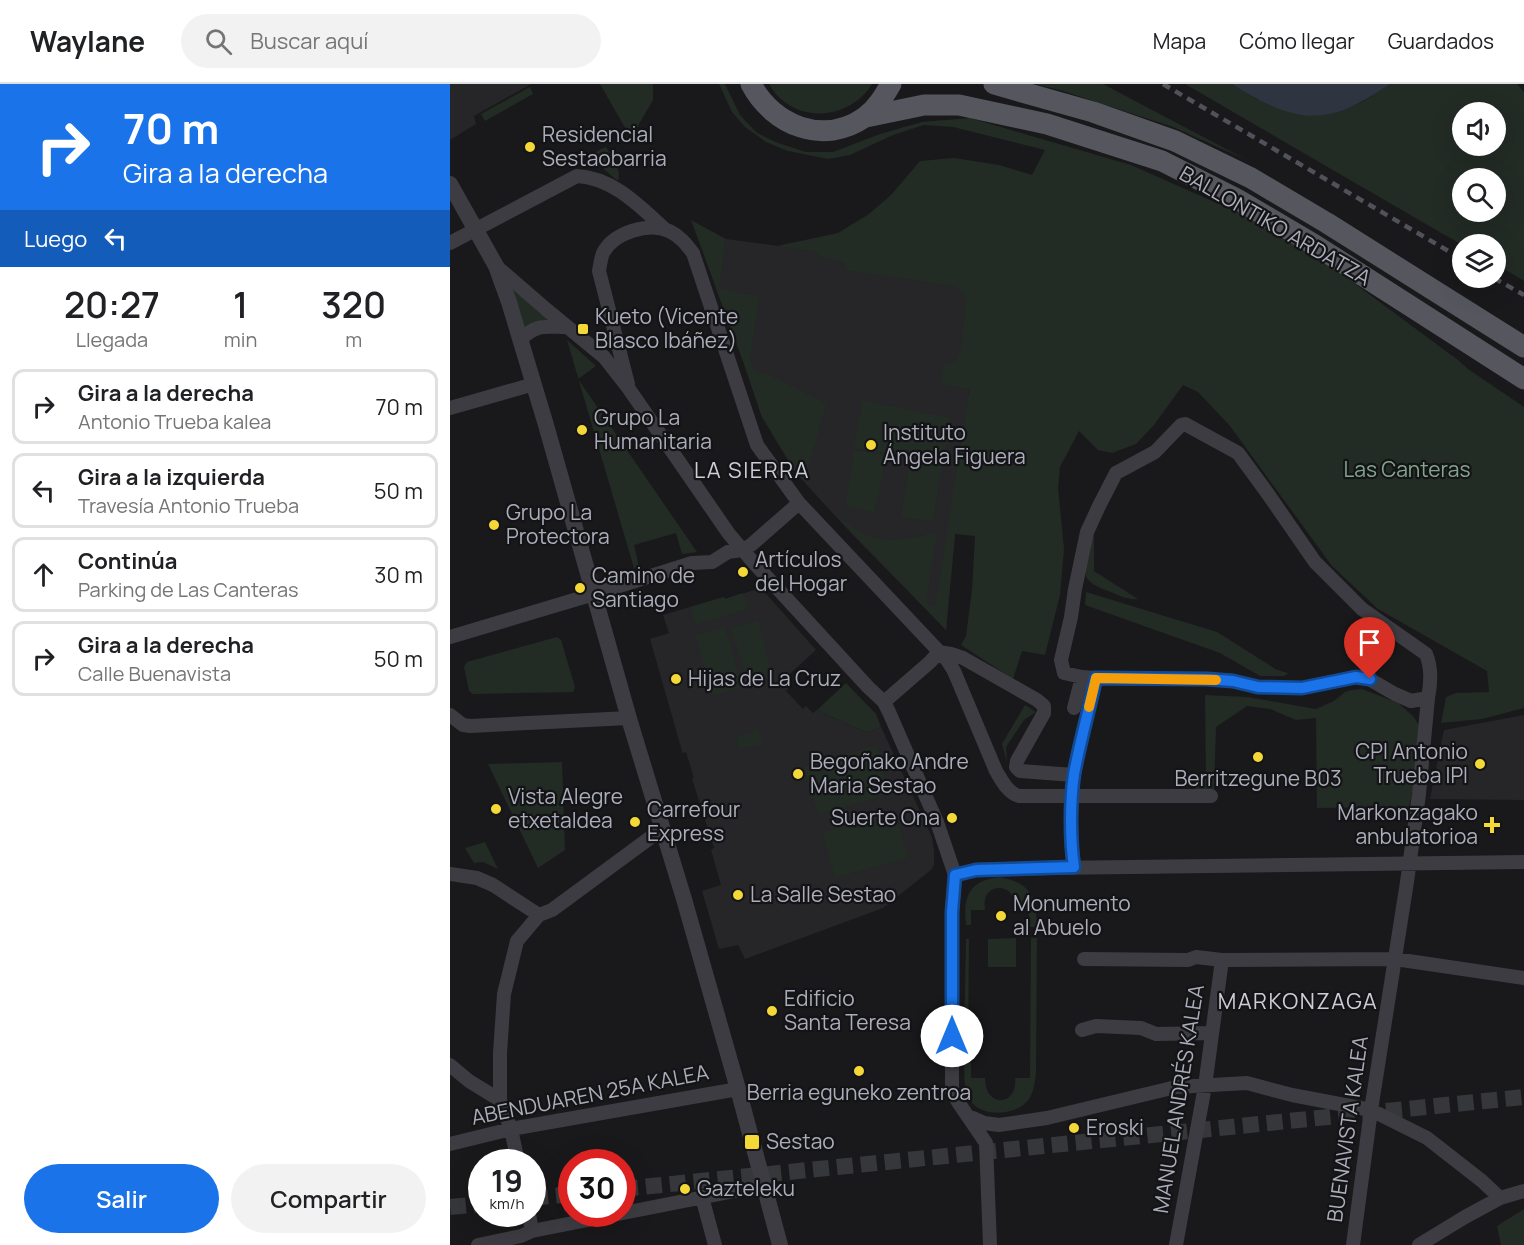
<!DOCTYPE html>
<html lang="es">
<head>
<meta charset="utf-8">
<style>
	body { margin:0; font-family:Manrope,sans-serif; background:#f2f2f2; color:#202124; height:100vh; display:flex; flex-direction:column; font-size:22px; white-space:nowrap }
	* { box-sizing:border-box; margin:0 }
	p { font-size:20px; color:#757577 }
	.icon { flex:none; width:33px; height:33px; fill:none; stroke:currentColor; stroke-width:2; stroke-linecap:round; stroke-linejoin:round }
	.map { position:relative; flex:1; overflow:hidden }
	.drawer { display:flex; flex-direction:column; background:#fff; width:450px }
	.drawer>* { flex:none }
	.guide { background:#1a73e8; color:#fff; overflow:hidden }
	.controls { position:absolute; left:1002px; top:18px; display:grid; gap:12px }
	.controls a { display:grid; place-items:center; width:54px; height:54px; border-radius:50%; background:#fff; box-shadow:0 6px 24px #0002; font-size:30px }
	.speed { position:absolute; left:18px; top:1065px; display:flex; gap:12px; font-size:30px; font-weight:700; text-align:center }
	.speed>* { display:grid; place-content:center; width:78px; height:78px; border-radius:50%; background:#fff; box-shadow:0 6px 24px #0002; line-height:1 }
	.speed small { font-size:15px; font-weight:400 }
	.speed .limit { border:9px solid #d22; background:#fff; color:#111 }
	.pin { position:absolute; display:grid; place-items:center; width:51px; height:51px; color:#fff; margin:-62px -26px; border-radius:50% 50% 50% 0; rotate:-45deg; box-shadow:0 0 6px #0007 }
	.pin .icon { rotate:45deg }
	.me { position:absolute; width:66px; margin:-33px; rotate:0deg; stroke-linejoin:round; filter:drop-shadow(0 0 4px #0008) }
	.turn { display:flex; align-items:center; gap:21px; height:126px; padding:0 24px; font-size:27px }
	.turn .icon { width:78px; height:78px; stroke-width:2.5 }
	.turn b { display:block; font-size:42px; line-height:51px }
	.then { display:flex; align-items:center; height:57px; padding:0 24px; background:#0003; gap:12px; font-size:22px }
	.eta { display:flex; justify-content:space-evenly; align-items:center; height:102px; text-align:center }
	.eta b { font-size:36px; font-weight:600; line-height:42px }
	.primary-button { display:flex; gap:12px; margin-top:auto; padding:12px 24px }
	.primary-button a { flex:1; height:69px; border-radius:36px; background:#1a73e8; color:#fff; font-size:24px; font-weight:600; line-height:69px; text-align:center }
	.primary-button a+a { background:#f2f2f2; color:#202124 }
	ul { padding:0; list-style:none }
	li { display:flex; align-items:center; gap:18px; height:75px; margin:0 12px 9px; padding:0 12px; border:3px solid #e0e0e0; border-radius:12px }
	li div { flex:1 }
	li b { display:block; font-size:22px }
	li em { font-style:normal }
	header { display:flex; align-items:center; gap:36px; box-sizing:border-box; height:84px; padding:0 30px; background:#fff; border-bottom:2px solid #e0e0e0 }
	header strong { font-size:28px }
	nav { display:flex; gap:33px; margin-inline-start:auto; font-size:21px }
	.search { width:420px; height:54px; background:#f2f2f2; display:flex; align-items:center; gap:15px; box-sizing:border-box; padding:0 21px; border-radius:33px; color:#757577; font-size:22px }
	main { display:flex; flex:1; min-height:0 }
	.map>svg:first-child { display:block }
</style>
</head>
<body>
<header>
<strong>Waylane</strong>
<div class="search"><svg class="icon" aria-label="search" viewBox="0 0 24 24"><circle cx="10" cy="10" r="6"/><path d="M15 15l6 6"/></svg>Buscar aquí</div>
<nav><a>Mapa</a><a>Cómo llegar</a><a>Guardados</a></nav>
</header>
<main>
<section class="drawer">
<div class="guide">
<div class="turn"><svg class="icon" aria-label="right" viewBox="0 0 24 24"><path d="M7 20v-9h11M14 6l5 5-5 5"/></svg><div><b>70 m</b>Gira a la derecha</div></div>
<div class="then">Luego<svg class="icon" aria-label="left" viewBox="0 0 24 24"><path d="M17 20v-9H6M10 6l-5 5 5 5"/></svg></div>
</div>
<div class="eta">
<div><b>20:27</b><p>Llegada</p></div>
<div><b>1</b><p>min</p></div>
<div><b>320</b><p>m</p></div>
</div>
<ul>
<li><svg class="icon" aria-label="right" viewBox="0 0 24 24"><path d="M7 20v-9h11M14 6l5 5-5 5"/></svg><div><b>Gira a la derecha</b><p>Antonio Trueba kalea</p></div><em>70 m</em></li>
<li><svg class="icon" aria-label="left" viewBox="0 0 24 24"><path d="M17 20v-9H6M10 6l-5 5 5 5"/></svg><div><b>Gira a la izquierda</b><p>Travesía Antonio Trueba</p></div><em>50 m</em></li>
<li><svg class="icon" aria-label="ahead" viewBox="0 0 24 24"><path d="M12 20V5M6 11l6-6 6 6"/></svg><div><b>Continúa</b><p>Parking de Las Canteras</p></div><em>30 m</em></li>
<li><svg class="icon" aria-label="right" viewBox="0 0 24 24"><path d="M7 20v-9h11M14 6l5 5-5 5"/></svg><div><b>Gira a la derecha</b><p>Calle Buenavista</p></div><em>50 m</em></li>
</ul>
<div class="primary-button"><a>Salir</a><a>Compartir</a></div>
</section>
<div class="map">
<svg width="1074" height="1161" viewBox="0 0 1074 1161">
	<rect width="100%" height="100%" fill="#19191b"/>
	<path fill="#262528" d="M 0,0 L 81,0 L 24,32 L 26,40 L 0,56 Z
		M 276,155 L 530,189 L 496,546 L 400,448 L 346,389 L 312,333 L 294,280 L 266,205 Z
		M 311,504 L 366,566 L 334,595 L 340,602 L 336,607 L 353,625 L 356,622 L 363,629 L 367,626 L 417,649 L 431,643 L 482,753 L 484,767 L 484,781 L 481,786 L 433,824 L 295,875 L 288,861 L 269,865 L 252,807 L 271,801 L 261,766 L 264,764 L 242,695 L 244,694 L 236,668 L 232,669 L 232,667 L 200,555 L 219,549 L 213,531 L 274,513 L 275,515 Z
		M 1074,631 L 1074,716 L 980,715 L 994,646 Z"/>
	<path fill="#232b25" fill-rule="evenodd" d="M 150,0 L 203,0 L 203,16 L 181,54 Z
		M 269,0 L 275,0 L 290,31 L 307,49 L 328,59 L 356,68 L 383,68 L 430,50 L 472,38 L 520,34 L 681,81 L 839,151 L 1008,276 L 1018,285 L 1074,323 L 1074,624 L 1032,635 L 991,639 L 996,613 L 1006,609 L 1039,608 L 1037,587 L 928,525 L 882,482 L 780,342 L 748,308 L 733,301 L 704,341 L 686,360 L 662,369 L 648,366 L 629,347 L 610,383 L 608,404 L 614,465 L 610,511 L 595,571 L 572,567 L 563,595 L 511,561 L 516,552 L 522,506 L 525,452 L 505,450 L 496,546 L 385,431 C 396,438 413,451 426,454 C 446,458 467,453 487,448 L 476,520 L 485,523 L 519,306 L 491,300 L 494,280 C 499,279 504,279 507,275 C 512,269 516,223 515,214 C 513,207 508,205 502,202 L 396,186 L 395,179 L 374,174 L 362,167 L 327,162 L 388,149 L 419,130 L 441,111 L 470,77 L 504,74 L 549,81 L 582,91 L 595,66 L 503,43 L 474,41 L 443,51 L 400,71 L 378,75 L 338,67 L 316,58 L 295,43 L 282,28 Z
		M 319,0 L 422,0 C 403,31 359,40 331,15 C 326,11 322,5 319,0 Z
		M 585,0 L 653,0 L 797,76 L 723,43 L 610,6 Z
		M 735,0 L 782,0 L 806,15 L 889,27 L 912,18 L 940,0 L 1067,0 L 1074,8 L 1074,197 L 1046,180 L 1046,160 L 1012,161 ZM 1012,28 L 1046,28 L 1046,62 L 1012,62 ZM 1012,94 L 1046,94 L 1046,128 L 1012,128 Z
		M 80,3 L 83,10 L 35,37 L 31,30 Z
		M 156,63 C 162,73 172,85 168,97 C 158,89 149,82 143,70 L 151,65 Z
		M 241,136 L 276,155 L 269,204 L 310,213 L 300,275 L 304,286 L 321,292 L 377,320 L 354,397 L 346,389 L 312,333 L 294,280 Z
		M 61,200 L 102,235 L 83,240 L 76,246 Z
		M 117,256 L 146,282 L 128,295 L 247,468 L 232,470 L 226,449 L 184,461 L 189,483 L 184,484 Z
		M 412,316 L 501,334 L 494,378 L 404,364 Z
		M 404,366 L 436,371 L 425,429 L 395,422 Z
		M 460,375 L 492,380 L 483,438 L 451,433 Z
		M 644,448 L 644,487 L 688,515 C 678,516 670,512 661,508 C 653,505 641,501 637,494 C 631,485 640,456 644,448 Z
		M 636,508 L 767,548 L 827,586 L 838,589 L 834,592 L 810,592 L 770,569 L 635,521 Z
		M 293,509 L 298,525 L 246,541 L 240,523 L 274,513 L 275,515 Z
		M 308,536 L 323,591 L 298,599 L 281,544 Z
		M 275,543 L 292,603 L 263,612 L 245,552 Z
		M 107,553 L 111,556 L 125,603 L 123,608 L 23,610 L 19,607 L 14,583 L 17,578 Z
		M 396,599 L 426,630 L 431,643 L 417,649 L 367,626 Z
		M 912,605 L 948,619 L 963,632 L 969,641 L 968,678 L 959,723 L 867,724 L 866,634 L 846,636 L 820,625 L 797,622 L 766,643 L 764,706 L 745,708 L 744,695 L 756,695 L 755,611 L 797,613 L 866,625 L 884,617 L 895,608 L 902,606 Z
		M 575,621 L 586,628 L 574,636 L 556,663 L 557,678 L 552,660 Z
		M 309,644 L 313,660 L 289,665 L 286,653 L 304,648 L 304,646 Z
		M 427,661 L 439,710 L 368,731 L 353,683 Z
		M 112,678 L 115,766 L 88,784 L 38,680 Z
		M 445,727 L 458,774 L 385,794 L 372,748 Z
		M 35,758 L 48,785 L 33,778 L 24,779 L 15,764 Z
		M 549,793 C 582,799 586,813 587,843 L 579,843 L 579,826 L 566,826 C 566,821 565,815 562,811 C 555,800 537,802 535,816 C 534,819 535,823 535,826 L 521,826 L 521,841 L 516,841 C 513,812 519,797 549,793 Z
		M 566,854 L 566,883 L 538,883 L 538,855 Z
		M 581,854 L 587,854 L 586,988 C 585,997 584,1008 579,1015 C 568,1032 530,1034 520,1016 C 513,1006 515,990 514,978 L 521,979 L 521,994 L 535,994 C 535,1025 568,1022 565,994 L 580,994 Z
		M 516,855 L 519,855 L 518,965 L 514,965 Z
		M 1074,1125 L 1074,1161 L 1051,1161 L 1047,1142 Z"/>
	<path fill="#2e3540" d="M 782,0 L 940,0 C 920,13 898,28 873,31 C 843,36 806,16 782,0 Z"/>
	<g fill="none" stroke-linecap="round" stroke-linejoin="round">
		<path stroke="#36373b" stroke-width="16" stroke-dasharray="16 8" stroke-linecap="butt" d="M 172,1105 L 1074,1013
			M 82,1114 L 122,1110
			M 0,1123 L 32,1120"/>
		<path stroke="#3c3c42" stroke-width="14" d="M 0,159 L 127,92 C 164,94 190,123 216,146
			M 46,182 L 97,226 L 154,273 L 179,305 L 279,450 L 304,479 L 418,603 L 434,618 L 439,628 L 487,738 L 505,791 L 502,828 L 502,1007 L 508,1018 L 536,1059 L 540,1161
			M 70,256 C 87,239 95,243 117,243
			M 178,300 L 149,187 C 150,181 151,174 153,169 C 164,148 199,138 219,147 C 230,152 236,160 243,169 L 307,361 L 349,419 L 497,576 L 504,587 L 546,687 C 552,697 558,709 569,712 L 761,712
			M 0,324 L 84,300
			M 735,340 L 788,369 L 818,410 L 865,478 L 912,525 L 976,570 C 982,584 981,599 978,614 L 961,617 L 945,610 L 919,595 L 906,593 L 852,604 L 808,603 L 783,597 L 757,595 L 646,594 L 632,593 L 614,589 L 611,576 L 621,533 L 625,505 L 637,448 L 649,422 L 666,389 L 705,368 L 731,341 Z
			M 0,553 L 144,510 L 242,479 L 262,478 L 278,468 L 292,466 L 301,461 L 349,419
			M 489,568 L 501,570 L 513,574 L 587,616 L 594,622 L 594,629 L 567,677 L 566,683 L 570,687 L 624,691
			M 434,618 L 480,578 L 489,568
			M 624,624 L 632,593
			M 0,631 L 13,641 L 20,642 L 179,634
			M 624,783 C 620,756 620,717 624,690 C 630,658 639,626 646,594
			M 0,790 L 27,794 L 43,801 L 89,831
			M 505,791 L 526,786 L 599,784 L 1074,778
			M 634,875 L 738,876 L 746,873 L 772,876 L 945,875 L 1074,894
			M 632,946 L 646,942 L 691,944 L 706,950 L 762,949
			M 0,981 L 19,997 L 50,1016
			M 518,1032 L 534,1039 L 549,1041 L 597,1034 L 726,1003 L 797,999 L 842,1011 L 921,1026 L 977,1054 L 1032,1097 L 1050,1114
			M 0,1060 L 61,1045 L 288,1005
			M 68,1078 L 61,1045 L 50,1016 L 50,969 L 54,910 L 67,857 L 89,831 L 102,826 L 212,745
			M 252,1113 L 265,1161
			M 79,1130 L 82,1147
			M 28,1161 L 71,1152 L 82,1147 L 315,1101
			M 726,1161 L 755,1002 L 772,876
			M 903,1161 L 921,1026 L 957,798 L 969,710 L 978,614
			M 969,1161 L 1015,1133 L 1050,1114 L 1074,1107"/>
		<path stroke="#3c3c42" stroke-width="16" d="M 0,100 L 46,182 L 59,218 L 96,341 L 180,638 L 234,815 L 288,1005 L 330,1161"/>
		<path stroke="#56565f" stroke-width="21" d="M 301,0 C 323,42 374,62 415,33 C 427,24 434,12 441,0
			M 544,0 L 643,28 L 725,57 L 801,94 L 877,139 L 1074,263
			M 416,33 L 474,21 L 509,21 L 597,40 L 712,77 L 787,115 L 865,161 L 1074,295"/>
		<path stroke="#515159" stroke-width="4.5" stroke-dasharray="8 6" stroke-linecap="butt" d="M 713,0 L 1012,175
			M 1044,194 L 1074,211"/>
	</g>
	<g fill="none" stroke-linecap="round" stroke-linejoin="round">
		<g stroke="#114b97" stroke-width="15">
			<path id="route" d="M 502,952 L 502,828 L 505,791 L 526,786 L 624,783 C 620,756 620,717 624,690 C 630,658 639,626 646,594 L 757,595 L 783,597 L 808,603 L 852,604 L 906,593 L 920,595"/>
		</g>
		<use href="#route" stroke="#1a73e8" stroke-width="10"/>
		<path stroke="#f59e0b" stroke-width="10" d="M 639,623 L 646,594 L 766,596"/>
	</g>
	<g fill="#f4d838" stroke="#141416" stroke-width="2">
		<circle cx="80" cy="63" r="6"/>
		<rect x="127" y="239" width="12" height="12" rx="3"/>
		<circle cx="132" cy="346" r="6"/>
		<circle cx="421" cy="361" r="6"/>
		<circle cx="44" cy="441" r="6"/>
		<circle cx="293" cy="488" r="6"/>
		<circle cx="130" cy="504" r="6"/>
		<circle cx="226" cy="595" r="6"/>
		<circle cx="808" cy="673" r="6"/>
		<circle cx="1030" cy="680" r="6"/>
		<circle cx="348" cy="690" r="6"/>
		<circle cx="46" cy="725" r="6"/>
		<circle cx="502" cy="734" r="6"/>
		<circle cx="185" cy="738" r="6"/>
		<path d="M1039 732h6v6h6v6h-6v6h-6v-6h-6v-6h6z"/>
		<circle cx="288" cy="811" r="6"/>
		<circle cx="551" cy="832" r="6"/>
		<circle cx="322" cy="927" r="6"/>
		<circle cx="409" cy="987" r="6"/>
		<circle cx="624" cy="1044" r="6"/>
		<rect x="294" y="1050" width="16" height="16" rx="3"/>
		<circle cx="235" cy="1105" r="6"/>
	</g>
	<g text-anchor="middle" stroke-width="4.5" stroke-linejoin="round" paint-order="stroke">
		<g font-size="21" fill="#abadbb" stroke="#141416" text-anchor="start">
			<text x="92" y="58">Residencial<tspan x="92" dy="24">Sestaobarria</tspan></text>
			<text x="145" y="240">Kueto (Vicente<tspan x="145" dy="24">Blasco Ibáñez)</tspan></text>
			<text x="144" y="341">Grupo La<tspan x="144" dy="24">Humanitaria</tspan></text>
			<text x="433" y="356">Instituto<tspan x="433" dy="24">Ángela Figuera</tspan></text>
			<text x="56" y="436">Grupo La<tspan x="56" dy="24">Protectora</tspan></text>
			<text x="305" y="483">Artículos<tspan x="305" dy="24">del Hogar</tspan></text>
			<text x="142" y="499">Camino de<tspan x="142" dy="24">Santiago</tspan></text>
			<text x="238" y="602">Hijas de La Cruz</text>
			<text x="1018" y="675" text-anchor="end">CPI Antonio<tspan x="1018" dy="24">Trueba IPI</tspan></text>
			<text x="360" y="685">Begoñako Andre<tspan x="360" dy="24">Maria Sestao</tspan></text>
			<text x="808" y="702" text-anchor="middle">Berritzegune B03</text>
			<text x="58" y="720">Vista Alegre<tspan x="58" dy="24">etxetaldea</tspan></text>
			<text x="197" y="733">Carrefour<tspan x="197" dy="24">Express</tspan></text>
			<text x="1028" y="736" text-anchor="end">Markonzagako<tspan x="1028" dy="24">anbulatorioa</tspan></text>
			<text x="490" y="741" text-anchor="end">Suerte Ona</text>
			<text x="300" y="818">La Salle Sestao</text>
			<text x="563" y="827">Monumento<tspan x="563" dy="24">al Abuelo</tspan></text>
			<text x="334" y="922">Edificio<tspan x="334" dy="24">Santa Teresa</tspan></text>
			<text x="409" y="1016" text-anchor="middle">Berria eguneko zentroa</text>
			<text x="636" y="1051">Eroski</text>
			<text x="316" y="1065">Sestao</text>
			<text x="247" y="1112">Gazteleku</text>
		</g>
		<g font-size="21" fill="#abadbb" stroke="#141416">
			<text transform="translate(825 142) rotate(30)" y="7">BALLONTIKO ARDATZA</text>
			<text transform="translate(140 1011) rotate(-11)" y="7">ABENDUAREN 25A KALEA</text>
			<text transform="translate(729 1015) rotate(-81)" y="7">MANUEL ANDRÉS KALEA</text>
			<text transform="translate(898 1045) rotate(-82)" y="7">BUENAVISTA KALEA</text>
		</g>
		<g font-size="21" fill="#82a68b" stroke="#141416">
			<text x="957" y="393">Las Canteras</text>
		</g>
		<g font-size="22" letter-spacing="1.5" fill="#cccdd7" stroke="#141416">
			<text x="302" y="394">LA SIERRA</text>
			<text x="848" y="925">MARKONZAGA</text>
		</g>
	</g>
</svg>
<div class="controls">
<a><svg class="icon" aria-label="sound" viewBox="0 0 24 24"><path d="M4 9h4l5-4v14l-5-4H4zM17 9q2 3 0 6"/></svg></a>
<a><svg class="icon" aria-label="search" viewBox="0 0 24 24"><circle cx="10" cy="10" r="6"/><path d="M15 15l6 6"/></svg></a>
<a><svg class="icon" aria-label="layers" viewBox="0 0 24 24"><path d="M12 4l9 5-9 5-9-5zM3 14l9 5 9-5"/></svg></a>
</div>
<div class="speed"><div>19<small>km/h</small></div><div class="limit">30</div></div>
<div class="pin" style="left:920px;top:595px;background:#d93025"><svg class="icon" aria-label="arrive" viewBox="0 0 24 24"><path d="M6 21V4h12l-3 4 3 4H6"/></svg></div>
<svg class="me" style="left:502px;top:952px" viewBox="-20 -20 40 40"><circle r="19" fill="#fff"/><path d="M0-13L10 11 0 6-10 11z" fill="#1a73e8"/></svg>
</div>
</main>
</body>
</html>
